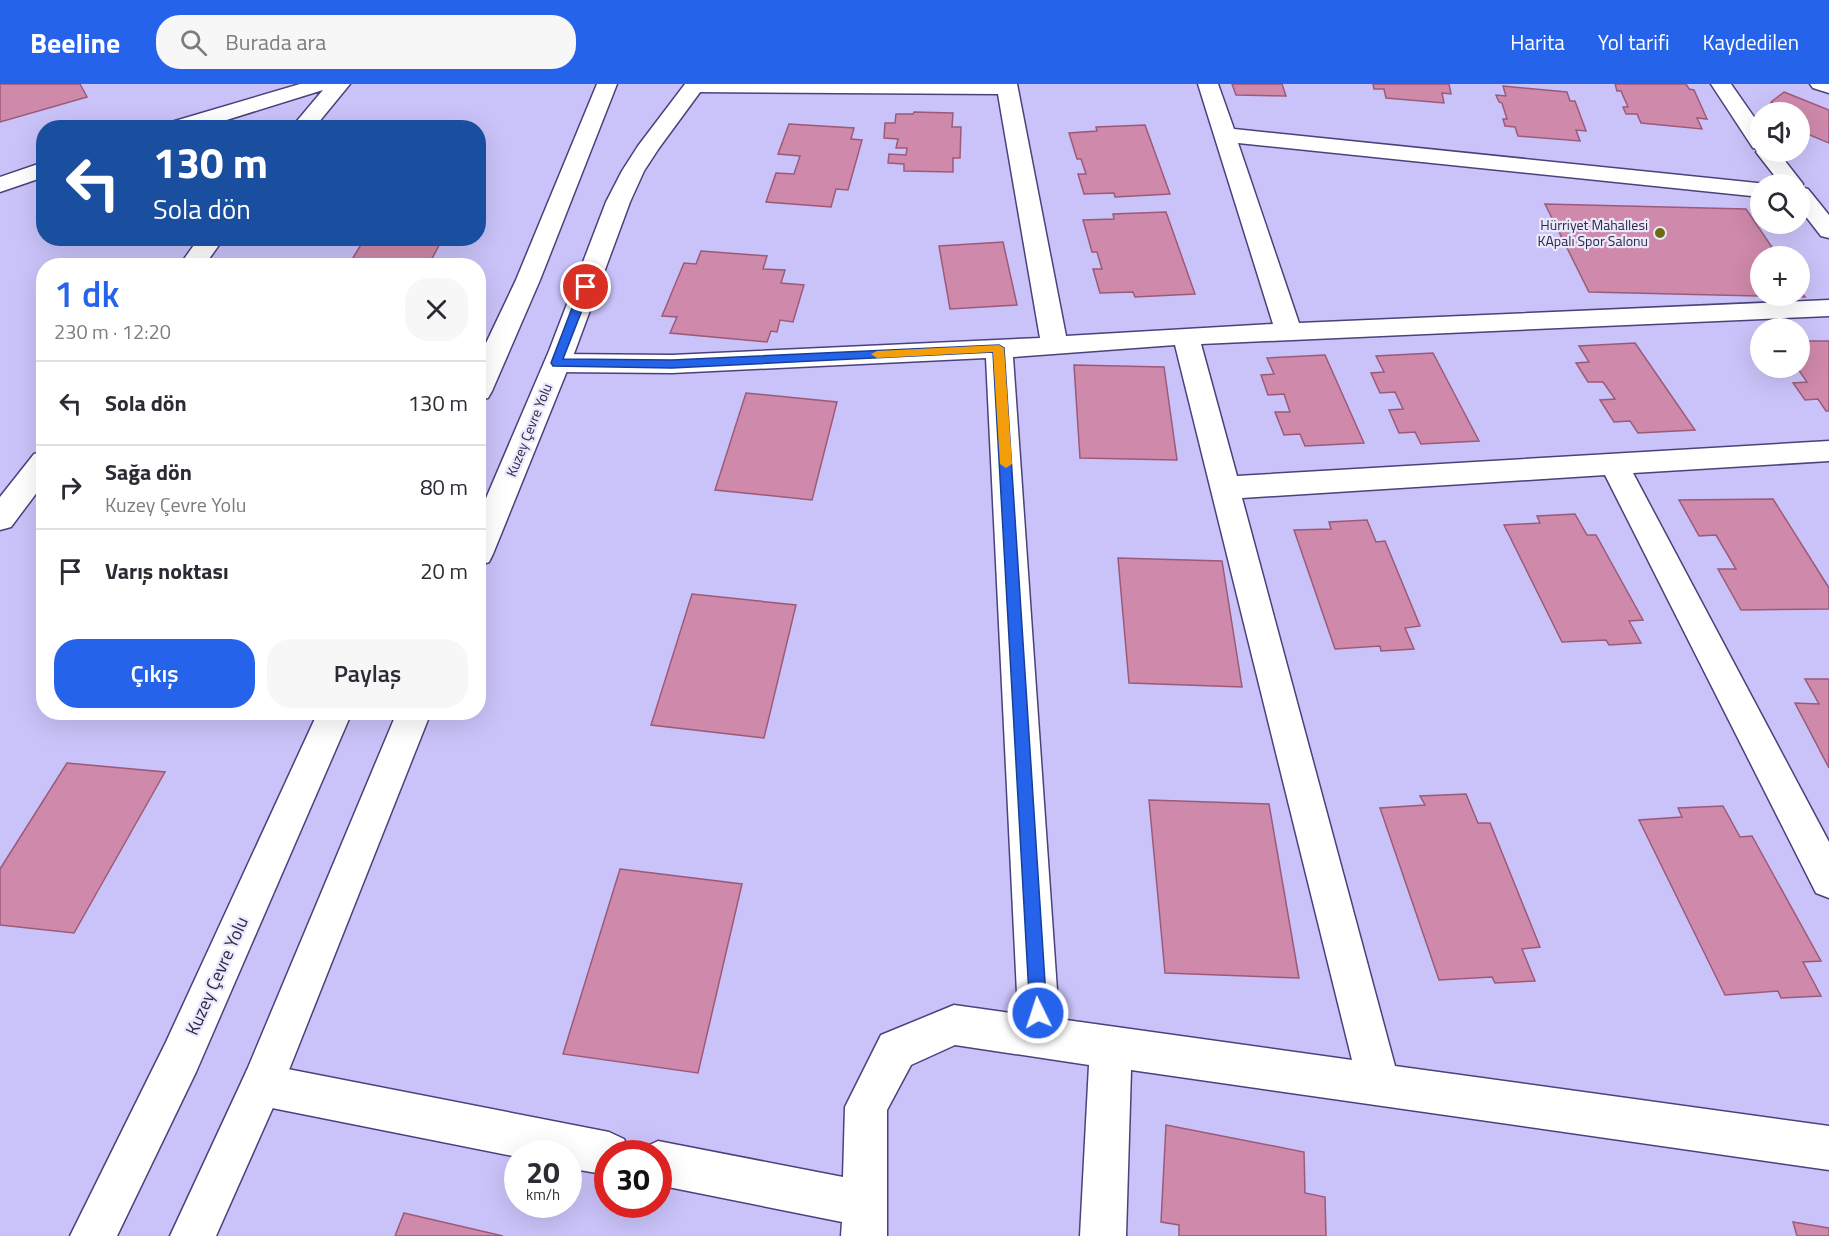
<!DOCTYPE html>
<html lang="tr">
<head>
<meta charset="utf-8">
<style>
	body { margin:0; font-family:"Titillium Web",sans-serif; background:#f7f7f7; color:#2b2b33; height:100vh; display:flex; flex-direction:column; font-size:22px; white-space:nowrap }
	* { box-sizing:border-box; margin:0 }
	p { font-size:20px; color:#7c7c81 }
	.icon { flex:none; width:33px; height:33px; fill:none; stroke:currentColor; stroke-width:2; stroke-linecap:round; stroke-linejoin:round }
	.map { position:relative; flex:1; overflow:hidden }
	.side { position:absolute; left:36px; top:174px; width:450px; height:462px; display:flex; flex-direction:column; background:#fff; border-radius:24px; box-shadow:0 6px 24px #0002 }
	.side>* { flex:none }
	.top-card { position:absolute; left:36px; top:36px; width:450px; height:126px; border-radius:24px; box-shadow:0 6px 24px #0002; background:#1a4fa0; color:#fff; overflow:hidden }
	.controls { position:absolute; left:1750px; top:18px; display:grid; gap:12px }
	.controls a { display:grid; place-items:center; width:60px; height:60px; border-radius:50%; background:#fff; box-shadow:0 6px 24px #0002; font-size:30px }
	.speed { position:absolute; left:504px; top:1056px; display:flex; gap:12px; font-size:30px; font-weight:700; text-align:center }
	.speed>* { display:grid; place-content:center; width:78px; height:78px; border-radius:50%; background:#fff; box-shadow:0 6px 24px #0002; line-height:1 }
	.speed small { font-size:15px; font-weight:400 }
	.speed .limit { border:9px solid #d22; background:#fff; color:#111 }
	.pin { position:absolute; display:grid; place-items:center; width:51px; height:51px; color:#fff; margin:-26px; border:3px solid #fff; border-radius:50%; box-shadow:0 2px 6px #0007 }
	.me { position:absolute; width:66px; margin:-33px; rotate:356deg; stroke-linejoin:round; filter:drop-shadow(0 0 4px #0008) }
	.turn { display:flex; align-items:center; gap:21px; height:126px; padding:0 18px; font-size:27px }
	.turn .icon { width:78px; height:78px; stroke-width:2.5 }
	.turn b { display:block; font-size:42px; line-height:51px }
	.round { display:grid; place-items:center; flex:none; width:63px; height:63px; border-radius:24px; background:#f7f7f7 }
	.summary { display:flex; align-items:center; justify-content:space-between; height:102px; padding:0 18px }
	h1 { font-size:36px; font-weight:600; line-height:45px; color:#2563eb }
	.primary-button { display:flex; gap:12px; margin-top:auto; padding:12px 18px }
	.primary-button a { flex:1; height:69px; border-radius:24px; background:#2563eb; color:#fff; font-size:24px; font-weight:600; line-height:69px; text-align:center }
	.primary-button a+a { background:#f7f7f7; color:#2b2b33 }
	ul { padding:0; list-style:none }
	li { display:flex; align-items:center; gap:18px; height:84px; padding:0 18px; border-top:2px solid #e1e1e2 }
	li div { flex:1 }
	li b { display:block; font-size:22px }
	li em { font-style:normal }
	header { display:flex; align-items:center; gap:36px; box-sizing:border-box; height:84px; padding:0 30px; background:#2563eb; color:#fff }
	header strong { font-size:28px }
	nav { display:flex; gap:33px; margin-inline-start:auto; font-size:21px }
	.search { width:420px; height:54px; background:#f7f7f7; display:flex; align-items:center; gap:15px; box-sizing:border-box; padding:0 21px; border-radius:24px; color:#7c7c81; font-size:22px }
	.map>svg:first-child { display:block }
</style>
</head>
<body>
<header>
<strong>Beeline</strong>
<div class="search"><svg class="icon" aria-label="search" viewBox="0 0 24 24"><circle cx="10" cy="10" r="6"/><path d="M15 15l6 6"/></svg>Burada ara</div>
<nav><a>Harita</a><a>Yol tarifi</a><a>Kaydedilen</a></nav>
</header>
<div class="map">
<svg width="1829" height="1152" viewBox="0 0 1829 1152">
	<rect width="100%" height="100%" fill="#c9c3f9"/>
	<path fill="#cf89aa" stroke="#9c5a7a" stroke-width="1.5" d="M 0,0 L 80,0 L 87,13 L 0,38 Z
		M 1232,0 L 1282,0 L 1286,12 L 1236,11 Z
		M 1373,0 L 1449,0 L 1451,10 L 1442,9 L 1444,19 L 1386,14 L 1384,5 L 1374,5 Z
		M 1615,0 L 1686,0 L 1689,5 L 1694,6 L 1707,35 L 1697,34 L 1702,45 L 1641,39 L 1637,30 L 1626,30 L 1623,23 L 1628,23 L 1621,7 L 1617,7 Z
		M 1503,2 L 1567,8 L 1570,17 L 1575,17 L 1586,47 L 1576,46 L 1580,57 L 1518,52 L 1515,43 L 1505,42 L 1503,35 L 1507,35 L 1502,19 L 1499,18 L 1496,11 L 1506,12 Z
		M 1784,8 L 1829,26 L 1829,59 L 1800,47 L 1800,28 L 1763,28 L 1775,20 L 1771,18 Z
		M 914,28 L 953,29 L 952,43 L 961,43 L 960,74 L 953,74 L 953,88 L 904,87 L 904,80 L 888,79 L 889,70 L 906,71 L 907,64 L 896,64 L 898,55 L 884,54 L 885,39 L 895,39 L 896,30 L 913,30 Z
		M 789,40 L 854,44 L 851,55 L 862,56 L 848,106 L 836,105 L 831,123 L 766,118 L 776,89 L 794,90 L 800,72 L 778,70 Z
		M 1145,41 L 1170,110 L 1115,113 L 1114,109 L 1084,110 L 1078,90 L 1086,90 L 1081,75 L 1077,75 L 1069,49 L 1097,47 L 1096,43 Z
		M 1545,120 L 1746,125 L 1778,172 L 1761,172 L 1761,212 L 1800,212 L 1800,205 L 1805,213 L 1589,208 Z
		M 1166,128 L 1195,210 L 1135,213 L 1133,208 L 1100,209 L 1093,185 L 1102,185 L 1097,168 L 1092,168 L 1083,136 L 1114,135 L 1113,130 Z
		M 365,154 L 443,154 L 428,182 L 348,182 Z
		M 1003,158 L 1017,221 L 950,225 L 939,162 Z
		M 701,167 L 767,172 L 763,185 L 785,186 L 781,199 L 804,201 L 793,238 L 780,236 L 777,248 L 771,247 L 767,258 L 670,249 L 677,233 L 662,232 L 684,179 L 696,180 Z
		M 1800,257 L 1829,257 L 1829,327 L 1826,327 L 1818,315 L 1805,316 L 1793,299 L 1807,298 L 1798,285 L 1781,284 L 1800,284 Z
		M 1635,259 L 1695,346 L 1638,349 L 1630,337 L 1614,338 L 1600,316 L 1615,315 L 1603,298 L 1588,298 L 1576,279 L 1589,278 L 1579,262 Z
		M 1433,269 L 1479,357 L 1421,360 L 1415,348 L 1399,349 L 1389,326 L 1403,325 L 1395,308 L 1380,309 L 1371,289 L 1384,288 L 1376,272 Z
		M 1325,271 L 1364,359 L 1305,362 L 1300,350 L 1284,351 L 1275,328 L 1290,328 L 1284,310 L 1268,311 L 1261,291 L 1274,290 L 1267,274 Z
		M 1074,281 L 1164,283 L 1177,376 L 1080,374 Z
		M 746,309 L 837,318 L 812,416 L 715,406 Z
		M 1773,415 L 1829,504 L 1829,525 L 1741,526 L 1718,485 L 1736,485 L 1716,451 L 1699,452 L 1679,416 Z
		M 1575,430 L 1587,451 L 1596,451 L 1643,536 L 1629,537 L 1641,559 L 1609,561 L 1606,556 L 1562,558 L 1504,441 L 1540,439 L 1537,432 Z
		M 1367,436 L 1376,458 L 1385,457 L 1420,542 L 1405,544 L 1414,565 L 1381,567 L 1380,562 L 1335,565 L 1294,446 L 1331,445 L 1329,438 Z
		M 1118,474 L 1222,477 L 1242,603 L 1129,599 Z
		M 692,510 L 796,521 L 764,654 L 651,641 Z
		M 1805,595 L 1829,595 L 1829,684 L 1795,619 L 1819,620 Z
		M 67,679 L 165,688 L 74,849 L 0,841 L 0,785 Z
		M 1466,710 L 1478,739 L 1490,739 L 1540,863 L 1522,865 L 1535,897 L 1495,899 L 1492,893 L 1439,896 L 1380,724 L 1425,721 L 1420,712 Z
		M 1149,716 L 1269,720 L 1299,894 L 1165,889 Z
		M 1723,722 L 1740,753 L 1752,752 L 1821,877 L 1803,878 L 1821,912 L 1781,914 L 1778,907 L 1725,911 L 1639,736 L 1682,733 L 1678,724 Z
		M 620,785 L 742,800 L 698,989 L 563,970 Z
		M 1166,1041 L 1304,1068 L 1305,1109 L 1325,1113 L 1326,1152 L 1179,1152 L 1179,1141 L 1161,1138 Z
		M 404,1129 L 503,1152 L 395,1152 Z
		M 1793,1138 L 1829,1144 L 1829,1152 L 1797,1152 Z"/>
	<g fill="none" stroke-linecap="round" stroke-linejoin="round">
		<g stroke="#4c417b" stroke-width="3">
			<path id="street" d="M 300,0 L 350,0 L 314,44 L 291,44 L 323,6 L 201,44 L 165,44 L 168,39 Z
				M 686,0 L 1017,0 L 1066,252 L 1273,240 L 1198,0 L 1218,0 L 1234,45 L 1767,100 L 1761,100 L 1761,113 L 1238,59 L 1299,239 L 1829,216 L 1829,232 L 1201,260 L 1237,392 L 1829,357 L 1829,377 L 1633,389 L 1829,758 L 1829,814 L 1816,809 L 1605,391 L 1242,414 L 1395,982 L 1829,1042 L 1829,1086 L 1131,986 L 1126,1152 L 1080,1152 L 1089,981 L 955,961 L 911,981 L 887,1026 L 887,1152 L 841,1152 L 842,1138 L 658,1101 L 658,1070 L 640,1070 L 643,1064 L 658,1057 L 843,1093 L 845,1023 L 881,951 L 954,921 L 1018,930 L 986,274 L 672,289 L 557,288 L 548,285 L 544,279 L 548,273 L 557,270 L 672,271 L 1040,254 L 998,10 L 695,8 L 688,6 L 685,2 ZM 1175,261 L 1352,976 L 1059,935 L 1013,273 Z
				M 1711,0 L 1731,0 L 1761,43 L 1761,68 L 1778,68 L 1803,100 L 1801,103 L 1808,105 L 1829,131 L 1829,154 L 1821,152 L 1800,125 L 1800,100 L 1781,100 L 1756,68 L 1758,65 L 1753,64 Z
				M 1810,0 L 1829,0 L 1829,9 L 1813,4 Z
				M 44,78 L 44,93 L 0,108 L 0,93 Z
				M 199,154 L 224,154 L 204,182 L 179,182 Z
				M 44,367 L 44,399 L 11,443 L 0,446 L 0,413 L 34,370 Z
				M 262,980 L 609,1048 L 624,1055 L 631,1070 L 608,1070 L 608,1091 L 568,1084 L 568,1070 L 518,1070 L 518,1073 L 262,1022 L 247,1016 L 241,1001 L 247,986 Z"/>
		</g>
		<g stroke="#4c417b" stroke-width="3">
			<path id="primary" d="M 597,0 L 617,0 L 540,196 L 492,307 L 488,314 L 478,316 L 478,276 L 516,196 Z
				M 685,0 L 706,0 L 659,64 L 644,87 L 630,118 L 575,267 L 493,470 L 489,478 L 478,482 L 478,433 L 549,267 L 606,118 L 622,87 L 638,62 Z
				M 318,628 L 352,628 L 196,988 L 117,1152 L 70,1152 L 166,958 Z
				M 397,628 L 431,628 L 283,1001 L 216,1152 L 170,1152 L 247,986 Z"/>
		</g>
		<use href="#street" fill="#fff" fill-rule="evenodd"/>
		<use href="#primary" fill="#fff" fill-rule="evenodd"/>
	</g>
	<path fill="#2563eb" stroke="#184099" stroke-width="1.5" d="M 586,200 L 591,203 L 563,275 L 672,276 L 999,261 L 1004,264 L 1047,929 L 1044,935 L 1038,938 L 1032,935 L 1030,929 L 993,268 L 672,284 L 553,282 L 551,279 L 580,203 Z"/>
	<path fill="#f59e0b" d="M 999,261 L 1004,264 L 1012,380 L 1006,384 L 1000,380 L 993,268 L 877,274 L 871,270 L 877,267 Z"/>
	<circle fill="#6c6d0f" stroke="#eae8fd" stroke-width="2" cx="1660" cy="149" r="6"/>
	<g text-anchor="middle" stroke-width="4.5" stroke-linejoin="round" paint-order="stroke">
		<g font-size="14" fill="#2d2943" stroke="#eae8fd" text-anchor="end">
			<text x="1648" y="146">Hürriyet Mahallesi<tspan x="1648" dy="16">KApalı Spor Salonu</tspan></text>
		</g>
		<g font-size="14" fill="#2d2943" stroke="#eae8fd">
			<text transform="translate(529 346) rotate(-68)" y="5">Kuzey Çevre Yolu</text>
		</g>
		<g font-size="18" fill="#2d2943" stroke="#eae8fd">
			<text transform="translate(217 892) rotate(-66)" y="6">Kuzey Çevre Yolu</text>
		</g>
	</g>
</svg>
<div class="controls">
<a><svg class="icon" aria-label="sound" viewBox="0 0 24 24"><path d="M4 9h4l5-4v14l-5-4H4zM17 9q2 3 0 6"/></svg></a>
<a><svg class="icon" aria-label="search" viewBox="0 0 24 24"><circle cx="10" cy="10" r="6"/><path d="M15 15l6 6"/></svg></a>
<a>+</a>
<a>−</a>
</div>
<div class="speed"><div>20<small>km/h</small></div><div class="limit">30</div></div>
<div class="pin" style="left:586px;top:203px;background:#d93025"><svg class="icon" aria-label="arrive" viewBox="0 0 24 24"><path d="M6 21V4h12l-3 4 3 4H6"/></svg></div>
<svg class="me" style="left:1038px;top:929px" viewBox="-20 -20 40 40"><circle r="17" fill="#2563eb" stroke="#fff" stroke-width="3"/><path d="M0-11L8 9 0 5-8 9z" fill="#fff"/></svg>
<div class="top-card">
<div class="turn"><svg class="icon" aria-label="left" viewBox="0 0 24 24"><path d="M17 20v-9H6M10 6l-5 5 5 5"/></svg><div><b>130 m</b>Sola dön</div></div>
</div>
<section class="side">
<div class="summary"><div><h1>1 dk</h1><p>230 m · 12:20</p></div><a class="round"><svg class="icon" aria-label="close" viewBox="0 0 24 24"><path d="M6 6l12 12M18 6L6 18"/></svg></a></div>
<ul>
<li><svg class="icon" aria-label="left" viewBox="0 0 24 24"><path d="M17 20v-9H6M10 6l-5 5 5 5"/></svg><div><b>Sola dön</b></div><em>130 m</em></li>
<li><svg class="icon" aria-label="right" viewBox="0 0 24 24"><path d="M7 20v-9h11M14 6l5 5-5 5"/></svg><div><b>Sağa dön</b><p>Kuzey Çevre Yolu</p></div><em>80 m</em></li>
<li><svg class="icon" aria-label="arrive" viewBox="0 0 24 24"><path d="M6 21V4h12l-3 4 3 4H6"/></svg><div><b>Varış noktası</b></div><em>20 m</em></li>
</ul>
<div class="primary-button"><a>Çıkış</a><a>Paylaş</a></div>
</section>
</div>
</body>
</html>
